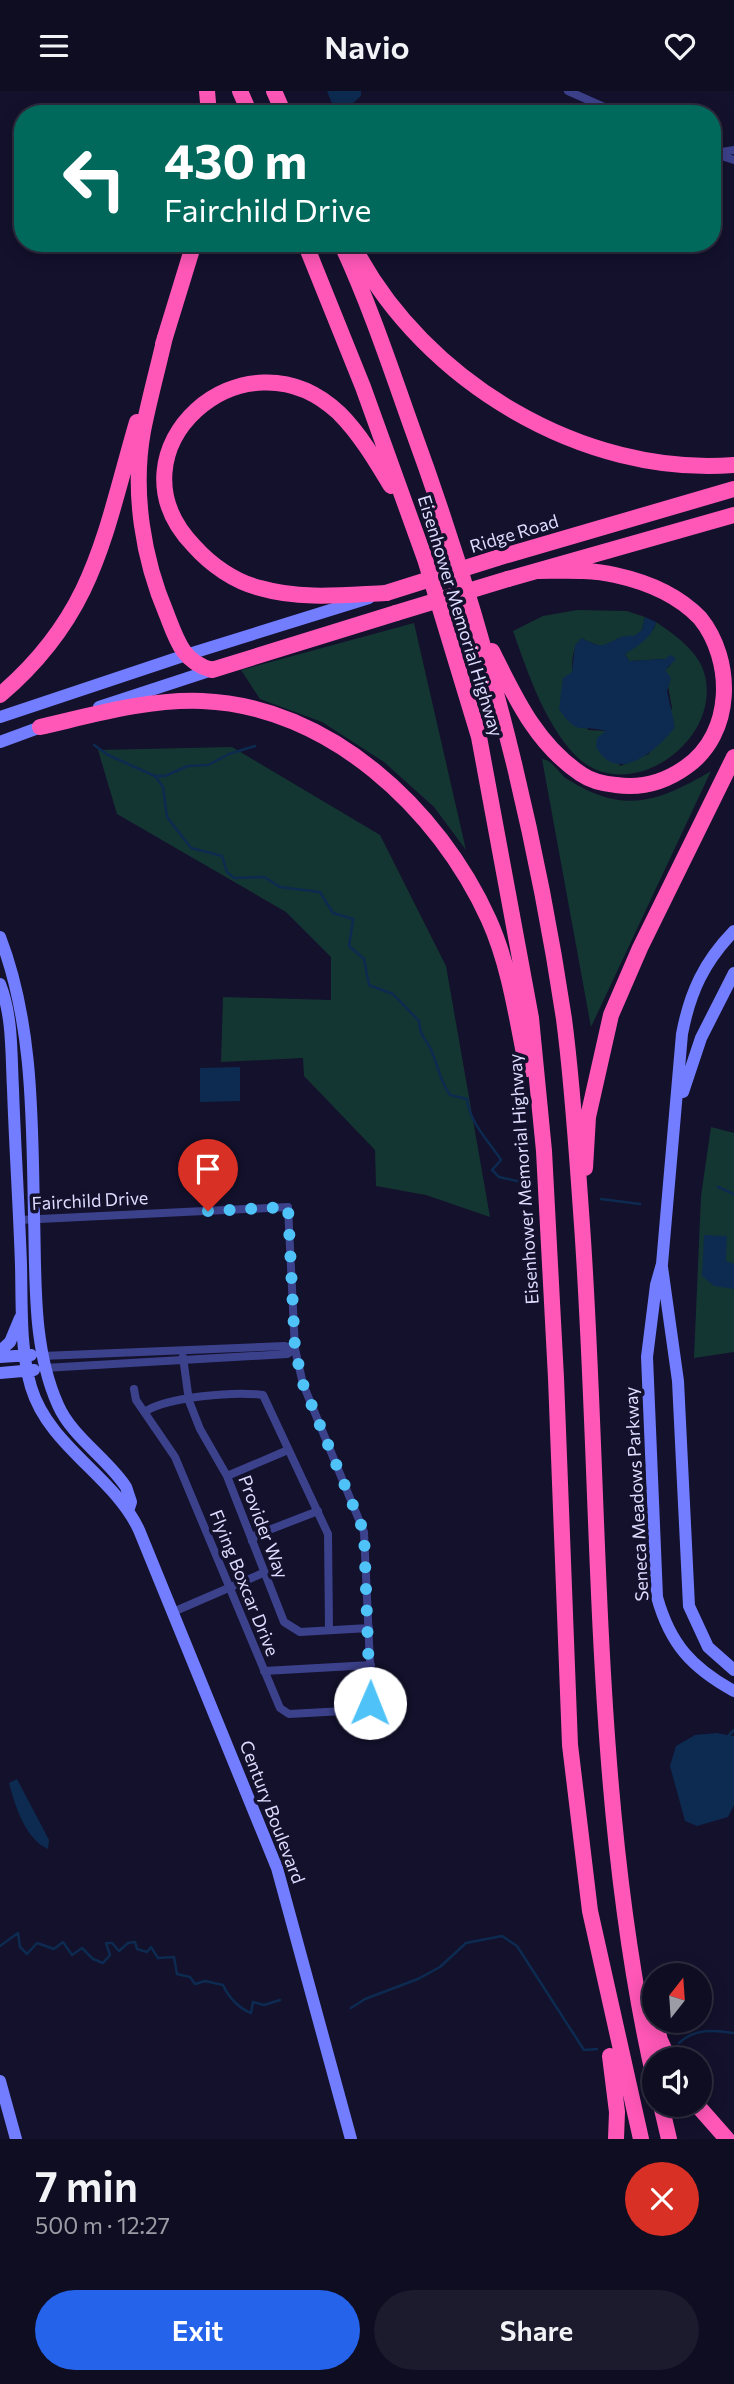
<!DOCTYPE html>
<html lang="en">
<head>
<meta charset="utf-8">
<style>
	body { margin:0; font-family:Commissioner,sans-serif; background:#1c1b2e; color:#f1f3f6; height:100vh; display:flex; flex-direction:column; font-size:26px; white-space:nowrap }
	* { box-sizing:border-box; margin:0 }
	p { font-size:23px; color:#9b9ca5 }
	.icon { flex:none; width:38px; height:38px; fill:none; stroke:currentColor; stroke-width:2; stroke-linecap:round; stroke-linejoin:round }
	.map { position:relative; height:2048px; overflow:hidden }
	.side { display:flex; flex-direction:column; background:#0e0d21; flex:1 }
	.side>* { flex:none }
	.top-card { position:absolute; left:14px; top:14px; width:707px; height:147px; border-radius:28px; box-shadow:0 4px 18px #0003,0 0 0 2px #2e2d3f; background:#00695c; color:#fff; overflow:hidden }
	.needle { width:46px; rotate:17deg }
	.buttons { position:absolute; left:642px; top:1872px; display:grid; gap:14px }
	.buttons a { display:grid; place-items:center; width:70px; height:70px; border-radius:50%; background:#0e0d21; box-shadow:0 4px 18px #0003,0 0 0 2px #2e2d3f; font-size:35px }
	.pin { position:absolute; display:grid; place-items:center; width:60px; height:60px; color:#fff; margin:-72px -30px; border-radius:50% 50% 50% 0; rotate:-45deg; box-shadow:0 0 7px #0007 }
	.pin .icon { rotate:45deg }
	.me { position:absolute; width:77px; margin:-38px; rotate:1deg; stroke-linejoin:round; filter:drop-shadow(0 0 5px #0008) }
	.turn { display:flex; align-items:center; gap:24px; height:147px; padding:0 35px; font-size:32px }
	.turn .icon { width:91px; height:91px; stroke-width:2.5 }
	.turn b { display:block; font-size:49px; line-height:60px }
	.round { display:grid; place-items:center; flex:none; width:74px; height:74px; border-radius:37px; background:#1c1b2e }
	.summary { display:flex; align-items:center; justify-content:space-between; height:119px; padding:0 35px }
	h1 { font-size:42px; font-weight:600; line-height:52px }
	.action { display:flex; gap:14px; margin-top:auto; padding:14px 35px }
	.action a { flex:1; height:80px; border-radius:42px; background:#2563eb; color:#fff; font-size:28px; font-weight:600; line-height:80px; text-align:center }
	.action a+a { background:#1c1b2e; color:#f1f3f6 }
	header { display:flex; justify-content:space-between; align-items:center; height:91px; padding:0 35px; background:#0e0d21; font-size:32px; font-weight:600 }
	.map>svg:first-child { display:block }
</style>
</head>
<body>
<header><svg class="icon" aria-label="menu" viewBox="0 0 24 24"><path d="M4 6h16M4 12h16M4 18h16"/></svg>Navio<svg class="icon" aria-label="heart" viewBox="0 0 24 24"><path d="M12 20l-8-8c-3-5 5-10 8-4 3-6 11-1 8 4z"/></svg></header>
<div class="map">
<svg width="734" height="2048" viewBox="0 0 734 2048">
	<rect width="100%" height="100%" fill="#13112c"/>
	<path fill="#143632" d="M 577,519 L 627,520 L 645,526 L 642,539 L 634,546 C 607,542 614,566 582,547 C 560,568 581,613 588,639 L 607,640 L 603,645 L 620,675 L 649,663 L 672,617 L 665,579 L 671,574 L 665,568 L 629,570 L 625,563 L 654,538 L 656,531 C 675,544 700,561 705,585 C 721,652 626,717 575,664 C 544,631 528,582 513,540 L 543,525 Z
		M 414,532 L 466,759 L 434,716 L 384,671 L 322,631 L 260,608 L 241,579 Z
		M 232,656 L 380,744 L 446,875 L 490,1126 L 426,1104 L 376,1095 L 375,1059 L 304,985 L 303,967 L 221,971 L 223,906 L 331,909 L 331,866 L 286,821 L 117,723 L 98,659 Z
		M 542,668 C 554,670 558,682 567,688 C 623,724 659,711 711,680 L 591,936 Z
		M 711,1036 L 734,1042 L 734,1261 L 694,1267 L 701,1105 Z"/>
	<path fill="#0d2b50" d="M 327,0 L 361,0 L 361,5 L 350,15 L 335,20 Z
		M 645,526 L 656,531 C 652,547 638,555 625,563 L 629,570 L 665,568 L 671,564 L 676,568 L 665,579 L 671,587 L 667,600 L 675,636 C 657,660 617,694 596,656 L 597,647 L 606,640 C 581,633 577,646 559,618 L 563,587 L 572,581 L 575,554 L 582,547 C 610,565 609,543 634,545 L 642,539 Z
		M 240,976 L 240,1010 L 200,1011 L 200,977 Z
		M 704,1144 L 727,1145 L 726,1170 L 734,1173 L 734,1198 L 714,1195 L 702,1185 Z
		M 716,1642 L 734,1645 L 734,1714 L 728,1726 L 697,1735 L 685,1730 L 670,1675 L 676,1655 L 695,1644 Z
		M 17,1688 L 49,1749 L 48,1758 C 25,1748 15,1714 9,1692 Z"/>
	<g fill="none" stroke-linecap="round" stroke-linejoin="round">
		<path stroke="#0d2b50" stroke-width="2.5" d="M 94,654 L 108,664 L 155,685 L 163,696 L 167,726 L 191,757 L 222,765 L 227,781 L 234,787 L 264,786 L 280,796 L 320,801 L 333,822 L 353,828 L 349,855 L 364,868 L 369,894 L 393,903 L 419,930 C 420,948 427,947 432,961 C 439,977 439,989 450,1004 L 467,1008 C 470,1032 487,1048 501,1069 L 492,1079 L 499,1086 L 531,1093
			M 155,685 L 165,685 L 188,675 L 208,674 L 229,663 L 255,655
			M 718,1096 L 734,1103
			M 601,1108 L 640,1113
			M 729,1644 L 734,1639
			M 0,1855 L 18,1842 L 20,1856 L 27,1863 L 37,1852 L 54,1858 L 63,1851 L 72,1864 L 82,1857 L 93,1868 L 103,1872 L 110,1864 L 106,1852 L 112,1852 L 119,1860 L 128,1852 L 135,1851 L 137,1858 L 147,1861 L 151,1856 L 158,1867 L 174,1866 L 177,1883 L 190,1886 L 195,1893 L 205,1890 L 223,1894 C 228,1906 240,1918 251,1922 L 253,1911 L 264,1914 L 280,1909
			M 351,1917 L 365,1908 L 418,1888 L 440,1876 L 466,1852 L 502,1845 L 517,1855 L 584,1959 L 597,1958
			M 679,1952 C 695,1937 714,1939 734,1942"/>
		<path stroke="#3c418b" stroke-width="8" d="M 568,0 L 620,23
			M 712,62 L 734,69
			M 716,62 L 734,59
			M 19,1129 L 288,1116 L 295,1258 L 303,1293 L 364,1441 L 371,1595 L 370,1612 L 362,1619 L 289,1623 L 280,1617 L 175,1366 L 136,1309 L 134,1298
			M 42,1265 L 285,1255 L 295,1258 L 287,1263 L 44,1277
			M 183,1266 L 189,1310 L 200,1338 L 227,1385 L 284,1531 L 300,1541 L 369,1537
			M 146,1320 C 169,1306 234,1300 263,1304 L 328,1443 L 329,1539
			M 227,1385 L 288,1359
			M 252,1450 L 256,1444 L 318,1420
			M 173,1521 L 263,1482
			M 264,1580 L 371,1574"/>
		<path stroke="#737dff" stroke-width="12" d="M 99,616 L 212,579
			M 0,626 L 186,564 L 369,507
			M 0,651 L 49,633
			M 734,840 C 704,871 690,901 682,943 L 662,1173 L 656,1194 L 647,1266 L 657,1506 C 670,1553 692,1577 734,1600
			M 0,846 C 34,934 32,1032 34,1125 C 36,1188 32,1256 58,1314 C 72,1346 107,1367 126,1396 L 131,1411 L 129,1417
			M 0,893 C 13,926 11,963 13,998 C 15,1057 19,1115 21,1174 C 22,1214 20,1258 31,1296 C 49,1356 114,1385 139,1439 L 277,1777 L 351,2048
			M 683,1001 L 701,947 L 734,882
			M 662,1176 L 678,1290 L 689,1515 L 708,1556 L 734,1579
			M 0,1260 L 10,1251 L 20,1227
			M 0,1266 L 31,1264
			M 0,1282 L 34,1279
			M 0,1990 L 16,2048"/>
		<path stroke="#ff57b7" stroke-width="16" d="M 207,0 L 209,23
			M 240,0 L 250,23
			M 274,0 L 284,23
			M 305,152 L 363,296 L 425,468 L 479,646 L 531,927 L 544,1060 L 556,1287 L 570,1654 L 590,1820 L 641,2048
			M 341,152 C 369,212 390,275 412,337 C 482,528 534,727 564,928 C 573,996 577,1066 582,1134 C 602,1419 591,1707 654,1987
			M 355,158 C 424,290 583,386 734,374
			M 165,246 C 158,277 149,309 143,340 C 132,401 143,468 167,524 C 177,550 183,571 212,579 L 396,522
			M 163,253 L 194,152
			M 497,467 L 734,398
			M 508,488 L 734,424
			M 386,502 C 343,504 302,509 260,497 C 235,491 211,474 194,455 C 102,360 244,232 339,322 C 360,343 376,370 391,395
			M 492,560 C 515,606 536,653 581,683 C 591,690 605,693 616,694 C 643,698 665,691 686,676 C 734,643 734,569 700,527 C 677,503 647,491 615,484 C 590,478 561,480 536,480
			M 0,604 C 95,523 104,444 137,331
			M 40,636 C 93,624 147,608 202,610 C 329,615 439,718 489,829 C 510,876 517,929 527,978
			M 585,1077 L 588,1026 L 611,924 L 640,857 L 734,666
			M 649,1908 L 660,1949 L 669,1969
			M 610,1965 L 617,2021 L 616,2048
			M 661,2014 L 669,2048
			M 697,2014 L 727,2048"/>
		<path stroke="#ff57b7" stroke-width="16" d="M 386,502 L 497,467
			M 396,522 L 508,488"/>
	</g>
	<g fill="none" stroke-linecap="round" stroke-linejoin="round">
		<path stroke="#4fc3f7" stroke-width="12" stroke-dasharray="0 21.6" d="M 208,1120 L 288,1116 L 295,1258 L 303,1293 L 364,1441 L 370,1612"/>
	</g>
	<g text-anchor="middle" stroke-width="7" stroke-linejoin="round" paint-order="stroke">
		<g font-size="18" fill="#dddcff" stroke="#13112c">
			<text transform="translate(514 443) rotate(-17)" y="6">Ridge Road</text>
			<text transform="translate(460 525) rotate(73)" y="6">Eisenhower Memorial Highway</text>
			<text transform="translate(524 1088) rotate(-94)" y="6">Eisenhower Memorial Highway</text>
			<text transform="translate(90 1110) rotate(-3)" y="6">Fairchild Drive</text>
			<text transform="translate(637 1403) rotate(-93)" y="6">Seneca Meadows Parkway</text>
			<text transform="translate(263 1436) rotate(69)" y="6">Provider Way</text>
			<text transform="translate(244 1492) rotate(68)" y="6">Flying Boxcar Drive</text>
			<text transform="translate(272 1721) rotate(69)" y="6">Century Boulevard</text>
		</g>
	</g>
</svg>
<div class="buttons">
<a><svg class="needle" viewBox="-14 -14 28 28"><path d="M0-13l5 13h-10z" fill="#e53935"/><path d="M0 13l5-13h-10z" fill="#9b9ca5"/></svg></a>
<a><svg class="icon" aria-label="sound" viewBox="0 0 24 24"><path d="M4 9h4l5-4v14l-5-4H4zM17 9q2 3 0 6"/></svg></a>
</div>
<div class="pin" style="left:208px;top:1120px;background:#d93025"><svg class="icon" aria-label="arrive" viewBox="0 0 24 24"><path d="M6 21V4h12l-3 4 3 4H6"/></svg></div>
<svg class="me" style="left:370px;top:1612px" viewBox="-20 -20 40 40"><circle r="19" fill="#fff"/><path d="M0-13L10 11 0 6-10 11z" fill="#4fc3f7"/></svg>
<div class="top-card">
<div class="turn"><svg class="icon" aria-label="left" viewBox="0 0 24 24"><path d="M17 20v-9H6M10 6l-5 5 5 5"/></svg><div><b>430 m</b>Fairchild Drive</div></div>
</div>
</div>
<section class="side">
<div class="summary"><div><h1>7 min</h1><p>500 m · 12:27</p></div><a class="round" style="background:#d93025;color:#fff"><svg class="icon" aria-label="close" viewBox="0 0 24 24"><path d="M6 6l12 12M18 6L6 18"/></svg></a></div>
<div class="action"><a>Exit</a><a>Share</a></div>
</section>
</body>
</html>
